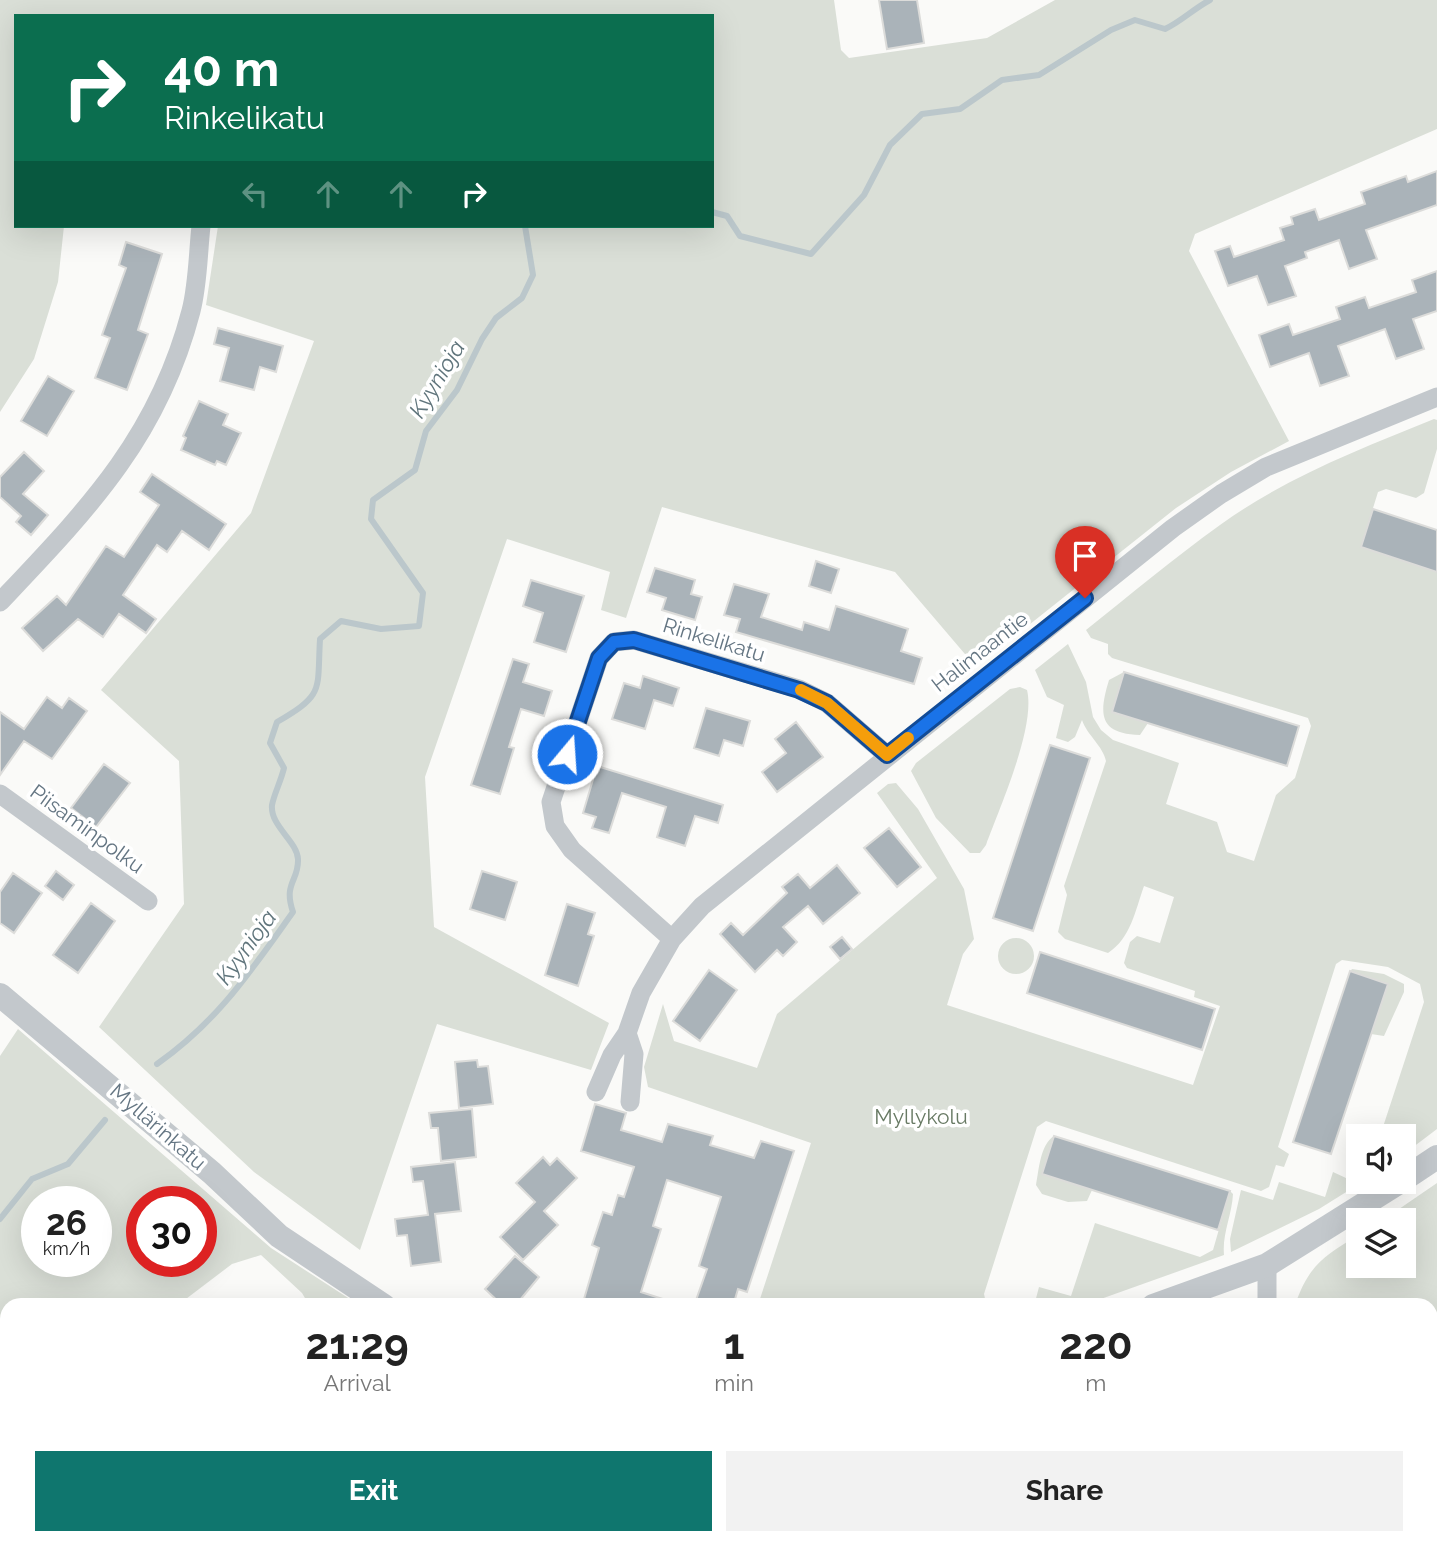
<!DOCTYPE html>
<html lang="en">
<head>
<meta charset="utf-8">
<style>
	body { margin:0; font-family:Raleway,sans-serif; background:#f2f2f2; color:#222; height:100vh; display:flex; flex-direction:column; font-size:26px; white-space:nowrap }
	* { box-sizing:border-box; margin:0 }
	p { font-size:23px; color:#767676 }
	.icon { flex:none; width:38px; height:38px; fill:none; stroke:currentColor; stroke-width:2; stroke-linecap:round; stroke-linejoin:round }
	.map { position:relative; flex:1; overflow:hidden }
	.sheet { position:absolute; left:0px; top:1298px; width:1438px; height:247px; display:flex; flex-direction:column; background:#fff; border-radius:21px 21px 0 0; box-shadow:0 7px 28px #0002 }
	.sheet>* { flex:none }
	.top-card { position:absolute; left:14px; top:14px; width:700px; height:214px; border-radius:0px; box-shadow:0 7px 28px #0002; background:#0b6e4f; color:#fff; overflow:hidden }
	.buttons { position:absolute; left:1346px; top:1124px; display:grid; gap:14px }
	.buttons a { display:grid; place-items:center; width:70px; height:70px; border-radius:0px; background:#fff; box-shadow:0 7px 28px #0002; font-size:35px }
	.speed { position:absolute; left:21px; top:1186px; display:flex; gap:14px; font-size:35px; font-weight:700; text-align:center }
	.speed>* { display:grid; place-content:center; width:91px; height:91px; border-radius:50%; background:#fff; box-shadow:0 7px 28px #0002; line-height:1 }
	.speed small { font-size:18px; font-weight:400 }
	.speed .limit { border:10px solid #d22; background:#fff; color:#111 }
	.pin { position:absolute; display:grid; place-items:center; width:60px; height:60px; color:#fff; margin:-72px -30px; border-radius:50% 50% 50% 0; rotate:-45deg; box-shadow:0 0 7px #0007 }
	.pin .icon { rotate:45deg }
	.me { position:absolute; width:77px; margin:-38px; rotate:18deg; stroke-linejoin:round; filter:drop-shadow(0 0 5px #0008) }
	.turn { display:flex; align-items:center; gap:24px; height:147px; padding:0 35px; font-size:32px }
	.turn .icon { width:91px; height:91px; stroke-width:2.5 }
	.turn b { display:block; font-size:49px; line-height:60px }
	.lanes { display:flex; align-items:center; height:66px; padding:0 35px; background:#0003; justify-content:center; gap:35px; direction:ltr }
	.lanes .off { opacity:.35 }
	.eta { display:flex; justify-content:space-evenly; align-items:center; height:119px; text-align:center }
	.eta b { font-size:42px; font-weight:700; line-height:49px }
	.action { display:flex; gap:14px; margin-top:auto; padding:14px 35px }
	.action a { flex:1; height:80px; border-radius:0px; background:#0f766e; color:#fff; font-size:28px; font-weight:700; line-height:80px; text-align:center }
	.action a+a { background:#f2f2f2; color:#222 }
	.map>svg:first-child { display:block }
</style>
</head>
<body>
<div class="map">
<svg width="1437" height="1544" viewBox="0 0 1437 1544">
	<rect width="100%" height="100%" fill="#fafaf8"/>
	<path fill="#dadfd7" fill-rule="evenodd" d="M 0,0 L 834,0 L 841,50 L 849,58 L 987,38 L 1055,0 L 1437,0 L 1437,129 L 1195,234 L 1189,251 L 1289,441 L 1231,472 L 1176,508 L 976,667 L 895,572 L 662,507 L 626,618 L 601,610 L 610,572 L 507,539 L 425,777 L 434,927 L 609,1023 L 591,1070 L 437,1024 L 360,1250 L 254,1172 L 99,1027 L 184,904 L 179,761 L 101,690 L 251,513 L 314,341 L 206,305 L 218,226 L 712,226 L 712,16 L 16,16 L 16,226 L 64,226 L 58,282 L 34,359 L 0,412 Z
		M 1434,419 L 1437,420 L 1437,449 L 1424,493 L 1416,498 L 1386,489 L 1378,492 L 1361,547 L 1437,572 L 1437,1129 L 1404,1154 L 1404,1136 L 1380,1136 L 1424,1002 L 1420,984 L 1388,967 L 1342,960 L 1336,964 L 1278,1147 L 1289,1154 L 1284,1167 L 1276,1165 L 1269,1187 L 1261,1191 L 1046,1121 L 1037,1127 L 984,1294 L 986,1303 L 1010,1303 L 1013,1305 L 758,1305 L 811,1143 L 648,1087 L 644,1067 L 663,1004 L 674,1041 L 757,1068 L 777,1014 L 937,878 L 877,793 L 888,784 L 896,783 L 918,809 L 964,889 L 974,939 L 963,954 L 947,1005 L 1193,1085 L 1220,1006 L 1194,997 L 1195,991 L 1127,968 L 1124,963 L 1130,942 L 1137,936 L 1160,943 L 1174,897 L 1144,886 C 1135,911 1131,938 1108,953 L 1065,939 L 1058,932 L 1067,895 L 1064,886 L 1106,761 C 1103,746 1087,735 1082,720 L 1075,737 L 1068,742 L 1056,738 L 1064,705 L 1047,697 L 1035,670 L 1068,644 L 1086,682 L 1093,717 L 1101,730 L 1113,740 L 1179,763 L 1166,804 L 1217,822 L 1227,852 L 1254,861 L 1276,795 L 1295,778 L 1311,726 L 1308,718 L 1112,658 L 1108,654 L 1108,644 L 1091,638 L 1086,630 C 1130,595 1174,558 1220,525 C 1285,478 1360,449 1434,419 Z
		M 1124,672 L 1112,712 L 1148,723 L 1140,735 C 1098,734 1099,713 1109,680 Z
		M 1020,687 L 1027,690 C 1036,726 1000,807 986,845 L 980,853 L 970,853 L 936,818 L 911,771 L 916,763 L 1010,689 Z
		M998 956a18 18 0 1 1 36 0a18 18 0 1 1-36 0Z
		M 1352,969 L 1384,974 L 1404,984 L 1404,992 L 1384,1036 L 1371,1034 L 1388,984 L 1350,972 Z
		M 18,1029 L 271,1248 L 359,1305 L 309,1305 L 302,1293 L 261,1255 L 232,1264 L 178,1305 L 7,1306 L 7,1418 L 0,1422 L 0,1056 ZM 37,1202 L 96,1202 L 96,1262 L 37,1262 ZM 142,1202 L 201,1202 L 201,1262 L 142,1262 Z
		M 1054,1136 L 1042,1174 L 1092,1190 L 1087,1201 L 1068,1202 L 1042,1194 L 1036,1185 C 1039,1170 1040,1145 1054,1136 Z
		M 1333,1172 L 1359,1184 L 1319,1209 L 1231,1252 L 1230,1239 L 1241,1190 L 1273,1200 L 1279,1182 L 1325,1197 Z
		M 1437,1183 L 1437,1544 L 1408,1544 L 1410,1538 L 1432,1538 L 1432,1306 L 1295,1305 C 1309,1265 1323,1257 1358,1235 L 1358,1265 L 1404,1265 L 1404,1220 L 1383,1220 Z
		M 1230,1191 L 1233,1194 C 1232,1215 1222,1234 1224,1255 L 1084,1305 L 1034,1306 L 1039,1287 L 1071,1296 L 1095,1223 L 1200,1257 L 1213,1250 Z
		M 606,1538 L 846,1538 L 845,1544 L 595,1544 Z
		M 973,1538 L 1220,1538 L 1218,1544 L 972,1544 Z"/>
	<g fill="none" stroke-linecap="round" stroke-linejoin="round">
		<path stroke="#bbc7cb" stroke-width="6" d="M 712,212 L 727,216 L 740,236 L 811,254 L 864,195 L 890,145 L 922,114 L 960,109 L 1002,80 L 1039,75 L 1111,30 L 1135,20 L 1165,29 C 1182,21 1193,9 1210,0
			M 157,1064 C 218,1021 250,972 293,912 C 283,883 299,881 298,859 C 297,841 270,826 272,805 C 274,794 281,781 284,768 L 270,743 L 277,722 C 325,694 317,691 320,639 L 341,621 L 381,629 L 419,626 L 423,593 L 371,519 L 373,500 L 415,470 L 426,431 L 457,390 L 482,339 L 496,318 L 522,298 L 533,275 L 525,226
			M 0,1219 L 32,1179 L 68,1164 L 105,1120"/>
	</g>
	<path fill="#aab3b9" stroke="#dcdcda" stroke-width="2" d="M 879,0 L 917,0 L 924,43 L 887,49 Z
		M 1437,171 L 1437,205 L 1366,230 L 1377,259 L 1349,269 L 1339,240 L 1305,252 L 1307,258 L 1285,266 L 1296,296 L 1268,305 L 1257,276 L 1228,286 L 1215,251 L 1230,246 L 1234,257 L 1284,240 L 1280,228 L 1293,224 L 1291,217 L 1315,209 L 1319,220 L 1365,204 L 1361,192 L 1406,176 L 1408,182 Z
		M 126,242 L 162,254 L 138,330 L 148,334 L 127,390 L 95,378 L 110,338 L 102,335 L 126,268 L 119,265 Z
		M 1437,271 L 1437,311 L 1413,319 L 1424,349 L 1396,359 L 1385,329 L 1338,346 L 1349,376 L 1320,386 L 1309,353 L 1270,367 L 1259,335 L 1289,324 L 1293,335 L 1340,319 L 1336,307 L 1365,297 L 1369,308 L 1416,292 L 1412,280 Z
		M 218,328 L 283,346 L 276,372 L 260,367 L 254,390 L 220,381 L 229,348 L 214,344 Z
		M 48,376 L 74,391 L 47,436 L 21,421 Z
		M 199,401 L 228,414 L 223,425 L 241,433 L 226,465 L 217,461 L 215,465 L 181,450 L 186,438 L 183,436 Z
		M 24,452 L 44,471 L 23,494 L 48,515 L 31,535 L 16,522 L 21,516 L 0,497 L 0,477 Z
		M 152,474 L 226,524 L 209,550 L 182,531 L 167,552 L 157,545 L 123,595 L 156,619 L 146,633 L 119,614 L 103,637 L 78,619 L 43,651 L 22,628 L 57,596 L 66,605 L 106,546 L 124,557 L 159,505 L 140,492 Z
		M 1373,509 L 1437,530 L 1437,572 L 1361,547 Z
		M 816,561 L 839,569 L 831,593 L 809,586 Z
		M 655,568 L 695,580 L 691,594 L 702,597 L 695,620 L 662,610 L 666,598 L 647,592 Z
		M 531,580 L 584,596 L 566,652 L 534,642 L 543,613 L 523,606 Z
		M 734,584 L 769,594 L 761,617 L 802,630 L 804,622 L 829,630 L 836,606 L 908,629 L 901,651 L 922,658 L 914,684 L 736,632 L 740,619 L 724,615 Z
		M 513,659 L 529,664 L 523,682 L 552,691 L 544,716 L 521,709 L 509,747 L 514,748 L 500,794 L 471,785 Z
		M 1124,672 L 1299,726 L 1287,766 L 1112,712 Z
		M 643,676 L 679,688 L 673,706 L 654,700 L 645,729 L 612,719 L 624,683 L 640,688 Z
		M 47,697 L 62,708 L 69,698 L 87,711 L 52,759 L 24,741 L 0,775 L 0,712 L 24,729 Z
		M 706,708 L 750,721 L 743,746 L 724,740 L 719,756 L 694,748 Z
		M 796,722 L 823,757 L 777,792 L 762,772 L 786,753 L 775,739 Z
		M 1050,745 L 1090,758 L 1033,931 L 993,918 Z
		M 104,764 L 130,783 L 96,827 L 71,808 Z
		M 597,766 L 723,805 L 718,823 L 695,816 L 685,846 L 657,837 L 666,807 L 622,793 L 609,833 L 592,828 L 596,817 L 583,813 Z
		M 889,828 L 921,867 L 897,887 L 864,848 Z
		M 837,865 L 860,893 L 823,924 L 808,906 L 783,927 L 797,942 L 783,956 L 777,950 L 755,972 L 720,934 L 731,923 L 743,935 L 787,893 L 782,887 L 798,874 L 810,888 Z
		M 56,871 L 74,885 L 63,900 L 45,886 Z
		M 482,871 L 517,882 L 505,920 L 470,909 Z
		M 13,873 L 42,893 L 14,933 L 0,923 L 0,892 Z
		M 91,903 L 115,921 L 78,973 L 53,955 Z
		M 567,904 L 595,913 L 588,934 L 594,936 L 578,986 L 545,975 Z
		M 842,937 L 852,949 L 840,959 L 830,947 Z
		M 1040,952 L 1215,1009 L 1202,1050 L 1027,993 Z
		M 709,970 L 737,990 L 700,1041 L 673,1021 Z
		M 1350,971 L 1388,984 L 1331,1154 L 1293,1142 Z
		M 477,1060 L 478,1067 L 488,1066 L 493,1104 L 459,1108 L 455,1062 Z
		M 595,1104 L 626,1113 L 621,1130 L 662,1142 L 668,1124 L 713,1136 L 710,1145 L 754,1158 L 761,1141 L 794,1151 L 747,1292 L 738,1289 L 733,1306 L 694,1306 L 707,1269 L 699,1266 L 721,1197 L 667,1180 L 653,1226 L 661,1229 L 641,1292 L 672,1302 L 672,1306 L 582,1306 L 599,1248 L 592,1245 L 603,1212 L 612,1215 L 618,1195 L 624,1197 L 634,1167 L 581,1151 Z
		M 472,1109 L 476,1157 L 441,1161 L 438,1128 L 431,1128 L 429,1113 Z
		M 1054,1136 L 1230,1191 L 1218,1230 L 1042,1174 Z
		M 543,1157 L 550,1165 L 557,1158 L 577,1178 L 544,1211 L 558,1225 L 523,1260 L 500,1237 L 535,1202 L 516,1183 Z
		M 455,1162 L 461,1211 L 435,1214 L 441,1262 L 411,1266 L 407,1235 L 397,1236 L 395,1219 L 428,1215 L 423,1181 L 413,1182 L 411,1167 Z
		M 515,1256 L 539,1277 L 515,1306 L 503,1306 L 485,1289 Z"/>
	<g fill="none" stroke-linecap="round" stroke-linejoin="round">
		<path stroke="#c3c8cc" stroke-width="19" d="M 0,602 C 87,510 158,438 191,311 C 198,284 198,253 201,226
			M 0,794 L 148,901
			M 672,939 L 572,850 L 555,826 L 551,802 L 599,658 L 614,642 L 634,640 L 799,689 L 827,703 L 887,755
			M 627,1033 L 634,1054 L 630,1102
			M 596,1092 L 612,1055 L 627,1033 L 641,993 L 672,939 L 702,906 L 1173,528 L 1221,494 L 1266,467 L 1437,397
			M 1267,1265 L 1267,1306
			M 1240,1544 L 1242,1538"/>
		<path stroke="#c3c8cc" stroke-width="24" d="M 0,995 L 212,1173 L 279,1236 L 384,1306
			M 1404,1179 L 1437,1157
			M 1153,1306 L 1267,1265 L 1401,1181"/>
	</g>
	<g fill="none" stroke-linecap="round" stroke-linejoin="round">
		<g stroke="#114b97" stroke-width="18">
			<path id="route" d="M 567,754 L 599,658 L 614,642 L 634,640 L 799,690 L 827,703 L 887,755 L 1085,598"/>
		</g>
		<use href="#route" stroke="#1a73e8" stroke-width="12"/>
		<path stroke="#f59e0b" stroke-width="12" d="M 801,690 L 827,703 L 887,755 L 908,738"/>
	</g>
	<g text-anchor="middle" stroke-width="7" stroke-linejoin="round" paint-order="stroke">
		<g font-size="21" fill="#657683" stroke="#fff">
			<text transform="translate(714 640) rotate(17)" y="7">Rinkelikatu</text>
			<text transform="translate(980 652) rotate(-38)" y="7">Halimaantie</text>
			<text transform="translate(87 829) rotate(36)" y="7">Piisaminpolku</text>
			<text transform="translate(158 1127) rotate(41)" y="7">Myllärinkatu</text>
		</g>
		<g font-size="21" fill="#687a64" stroke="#fff">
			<text x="921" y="1124">Myllykolu</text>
		</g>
		<g font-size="23" font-style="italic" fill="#60757c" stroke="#fff">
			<text transform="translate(437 379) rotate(-59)" y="8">Kyynioja</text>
			<text transform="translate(246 947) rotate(-54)" y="8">Kyynioja</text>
		</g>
	</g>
</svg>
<div class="buttons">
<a><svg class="icon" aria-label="sound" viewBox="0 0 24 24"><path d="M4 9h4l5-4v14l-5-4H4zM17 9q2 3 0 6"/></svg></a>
<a><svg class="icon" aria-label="layers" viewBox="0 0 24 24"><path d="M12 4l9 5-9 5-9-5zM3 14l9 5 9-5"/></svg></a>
</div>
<div class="speed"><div>26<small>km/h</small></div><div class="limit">30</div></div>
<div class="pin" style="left:1085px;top:598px;background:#d93025"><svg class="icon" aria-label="arrive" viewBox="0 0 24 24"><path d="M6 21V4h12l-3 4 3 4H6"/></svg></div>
<svg class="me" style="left:567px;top:754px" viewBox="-20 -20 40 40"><circle r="17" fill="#1a73e8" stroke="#fff" stroke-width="3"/><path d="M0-11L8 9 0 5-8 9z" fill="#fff"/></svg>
<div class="top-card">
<div class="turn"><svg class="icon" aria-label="right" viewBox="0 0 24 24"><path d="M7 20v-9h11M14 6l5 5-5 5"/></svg><div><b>40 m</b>Rinkelikatu</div></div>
<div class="lanes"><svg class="icon off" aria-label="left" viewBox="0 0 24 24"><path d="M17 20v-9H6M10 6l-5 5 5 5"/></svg><svg class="icon off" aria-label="ahead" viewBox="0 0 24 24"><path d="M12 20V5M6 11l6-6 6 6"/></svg><svg class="icon off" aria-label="ahead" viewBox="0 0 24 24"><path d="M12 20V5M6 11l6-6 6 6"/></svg><svg class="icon" aria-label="right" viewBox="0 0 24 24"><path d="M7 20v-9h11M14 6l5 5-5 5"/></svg></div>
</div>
<section class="sheet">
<div class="eta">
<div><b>21:29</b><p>Arrival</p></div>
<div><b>1</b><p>min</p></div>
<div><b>220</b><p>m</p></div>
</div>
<div class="action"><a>Exit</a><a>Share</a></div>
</section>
</div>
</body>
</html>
